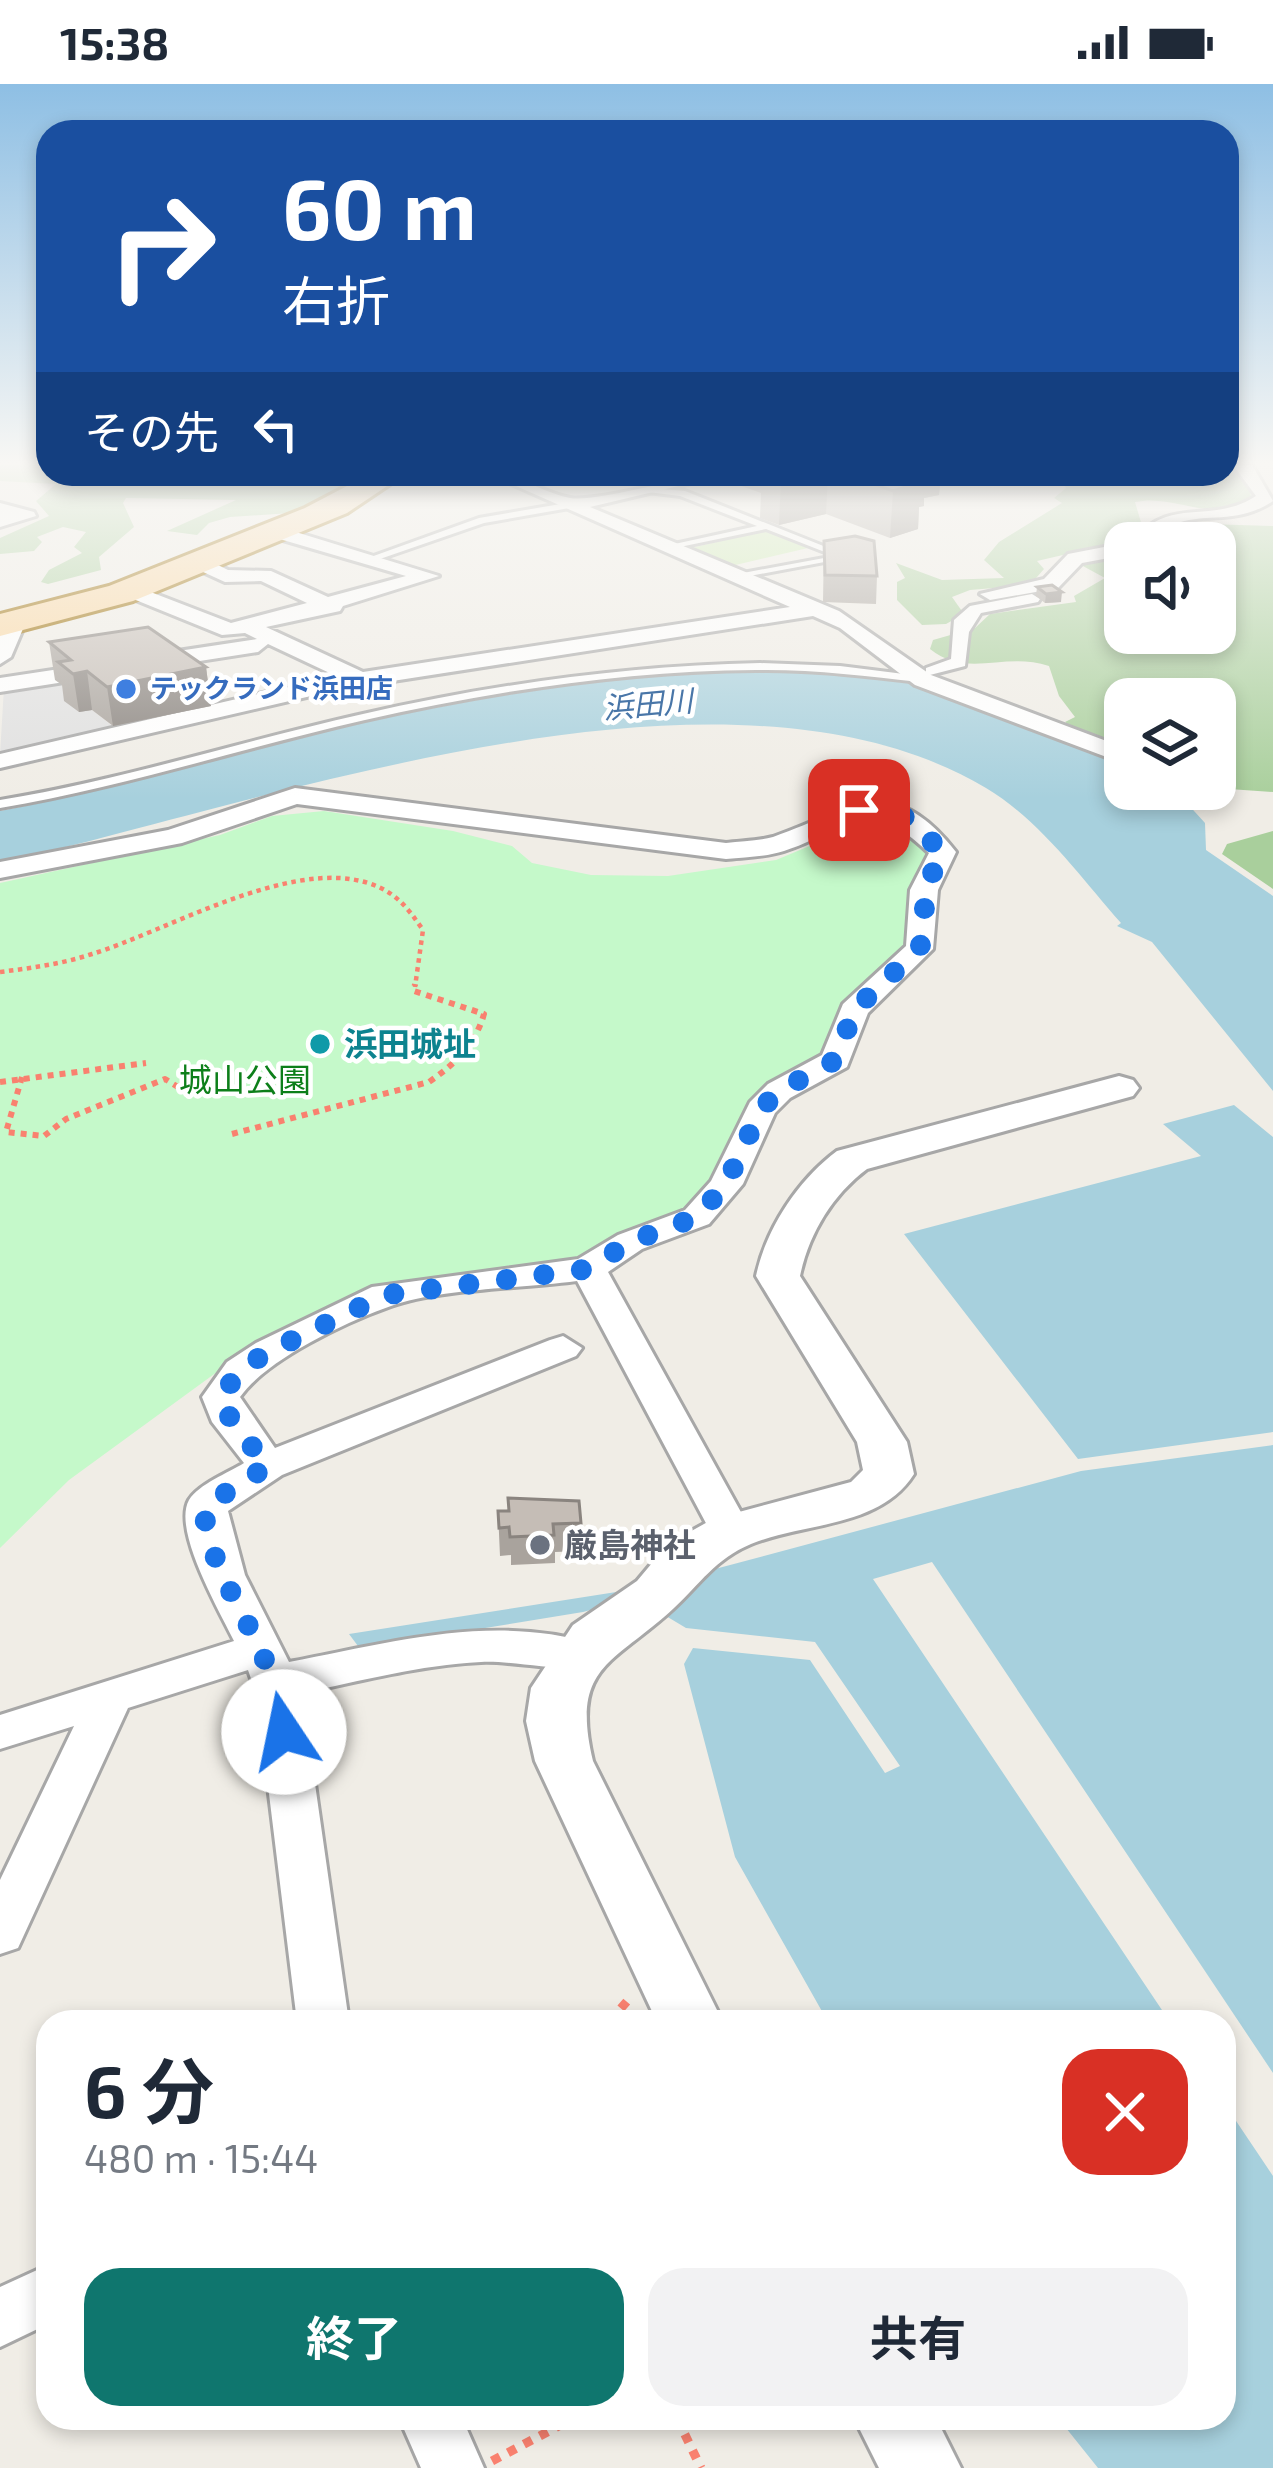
<!DOCTYPE html>
<html lang="ja">
<head>
<meta charset="utf-8">
<style>
	body { margin:0; font-family:"Exo 2","Noto Sans JP",sans-serif; background:#f2f2f3; color:#1f2937; height:100vh; display:flex; flex-direction:column; font-size:45px; white-space:nowrap }
	* { box-sizing:border-box; margin:0 }
	p { font-size:39px; color:#747a83 }
	.icon { flex:none; width:66px; height:66px; fill:none; stroke:currentColor; stroke-width:2; stroke-linecap:round; stroke-linejoin:round }
	.map { position:relative; flex:1; overflow:hidden }
	.details { position:absolute; left:36px; top:1926px; width:1200px; height:420px; display:flex; flex-direction:column; background:#fff; border-radius:36px; box-shadow:0 6px 18px #0003 }
	.details>* { flex:none }
	.guide { position:absolute; left:36px; top:36px; width:1203px; height:366px; border-radius:36px; box-shadow:0 6px 18px #0003; background:#1a4fa0; color:#fff; overflow:hidden }
	.tools { position:absolute; left:1104px; top:438px; display:grid; gap:24px }
	.tools a { display:grid; place-items:center; width:132px; height:132px; border-radius:24px; background:#fff; box-shadow:0 6px 18px #0003; font-size:60px }
	.pin { position:absolute; display:grid; place-items:center; width:102px; height:102px; color:#fff; margin:-51px; border-radius:24px; box-shadow:0 6px 18px #0006 }
	.me { position:absolute; width:132px; margin:-66px; rotate:349deg; stroke-linejoin:round; filter:drop-shadow(0 0 9px #0008) }
	.turn { display:flex; align-items:center; gap:42px; height:252px; padding:0 48px; font-size:54px }
	.turn .icon { width:156px; height:156px; stroke-width:2.5 }
	.turn b { display:block; font-size:84px; line-height:102px }
	.then { display:flex; align-items:center; height:114px; padding:0 48px; background:#0003; gap:24px; font-size:45px }
	.round { display:grid; place-items:center; flex:none; width:126px; height:126px; border-radius:36px; background:#f2f2f3 }
	.summary { display:flex; align-items:center; justify-content:space-between; height:204px; padding:0 48px }
	h1 { font-size:72px; font-weight:700; line-height:90px }
	.button { display:flex; gap:24px; margin-top:auto; padding:24px 48px }
	.button a { flex:1; height:138px; border-radius:36px; background:#0f766e; color:#fff; font-size:48px; font-weight:700; line-height:138px; text-align:center }
	.button a+a { background:#f2f2f3; color:#1f2937 }
	.status { display:flex; justify-content:space-between; align-items:center; height:84px; padding:0 60px; background:#fff; direction:ltr }
	.status svg { height:33px; fill:currentColor }
	.map>svg:first-child { display:block }
</style>
</head>
<body>
<div class="status"><b>15:38</b><svg viewBox="0 0 49 12"><path d="M0 12V9h3v3zM5 12V6h3v6zM10 12V3h3v9zM15 12V0h3v12zM26 1h20v11H26zM47 4h2v5h-2z"/></svg></div>
<div class="map">
<svg width="1273" height="2384" viewBox="0 0 1273 2384">
	<rect width="100%" height="100%" fill="#f0ede6"/>
	<path fill="#c9eaad" d="M 767,446 L 808,464 L 727,483 L 687,465 Z"/>
	<path fill="#a9cf9c" d="M 0,381 L 48,381 L 48,390 L 368,390 L 291,429 L 230,433 L 209,439 L 197,451 L 167,447 L 236,416 L 126,414 L 123,419 L 134,443 L 99,473 L 101,486 L 48,500 L 41,498 L 49,486 L 82,469 L 74,463 L 86,448 L 63,443 L 37,453 L 42,458 L 34,467 L 0,470 L 0,454 L 49,432 L 36,417 L 56,400 L 0,397 Z
		M 1227,381 L 1250,405 L 1251,414 C 1214,442 1176,409 1135,418 L 1143,445 L 1132,455 L 1037,477 L 1044,485 L 1030,501 L 970,506 L 952,513 L 964,530 L 946,540 L 922,541 L 897,516 L 897,498 L 905,494 L 896,479 L 942,496 L 1004,494 L 984,476 L 999,458 L 1062,419 L 1054,414 L 1066,404 L 1061,395 L 1043,390 L 1227,390 Z
		M 1206,440 L 1273,442 L 1273,708 L 1215,704 L 1215,615 L 1125,615 L 1125,662 L 1083,651 L 1065,638 L 1075,633 L 1059,612 L 1049,582 C 1005,567 967,595 930,565 L 933,556 L 975,544 L 990,530 L 1076,518 L 1074,512 L 1105,494 L 1081,481 L 1125,469 L 1125,549 L 1215,549 L 1215,459 L 1154,458 Z
		M 1273,747 L 1273,805 L 1222,770 L 1227,760 Z"/>
	<path fill="#c5f9ca" d="M 324,727 L 453,747 L 512,762 L 532,779 L 591,791 L 668,792 L 776,776 L 812,761 L 844,734 L 862,731 L 893,736 L 929,768 L 913,843 L 899,870 L 833,961 L 681,1132 L 552,1185 L 434,1195 L 243,1269 L 69,1396 L 0,1464 L 0,799 L 220,751 L 272,732 Z"/>
	<path fill="#e0e0e0" d="M 55,596 L 77,614 L 66,616 L 92,626 L 115,644 L 0,671 L 4,603 Z"/>
	<path fill="#a7d0dd" d="M 748,585 L 871,592 L 917,601 L 1125,678 L 1125,705 L 1174,705 L 1205,739 L 1206,766 L 1273,812 L 1273,1007 L 1152,858 L 1117,842 L 1121,839 C 1080,793 1041,737 986,704 C 727,550 273,717 0,779 L 0,727 C 106,707 208,677 312,651 C 456,615 600,593 748,585 Z
		M 1234,1021 L 1273,1053 L 1273,1348 L 1078,1375 L 904,1150 L 1201,1072 L 1163,1040 Z
		M 1273,1361 L 1273,1989 L 932,1478 L 873,1495 L 1170,1938 L 828,1938 L 735,1773 L 684,1580 L 693,1564 L 810,1576 L 885,1689 L 900,1682 L 815,1558 L 686,1544 L 666,1532 L 702,1492 L 715,1485 L 1081,1387 Z
		M 629,1506 L 609,1521 L 583,1528 L 368,1563 L 358,1562 L 349,1550 Z
		M 1224,2019 L 1273,2092 L 1273,2384 L 1098,2384 L 1058,2334 L 1224,2334 Z"/>
	<g fill="none" stroke-linecap="round" stroke-linejoin="round">
		<g stroke="#a7a7a7" stroke-width="6">
			<path id="service" d="M 648,404 L 685,407 L 851,473 L 739,494 L 738,492 L 743,489 L 835,472 L 766,445 L 670,465 L 670,461 L 757,442 L 680,412 L 648,408 Z
				M 572,418 L 577,421 L 575,423 L 484,439 L 377,476 L 368,474 L 479,434 Z
				M 760,579 L 840,582 L 920,592 L 926,595 L 920,598 C 865,592 811,585 756,586 C 624,587 494,607 365,636 C 243,664 124,703 0,724 L 0,716 C 123,696 242,657 363,630 C 494,600 625,582 760,579 Z"/>
		</g>
		<g stroke="#a7a7a7" stroke-width="6">
			<path id="pedestrian" d="M 1032,510 L 1040,515 L 1038,518 L 981,529 L 969,548 L 965,582 L 926,592 L 926,584 L 951,575 L 954,536 L 970,522 Z"/>
		</g>
		<g stroke="#a7a7a7" stroke-width="6">
			<path id="minor" d="M 1233,381 L 1252,381 L 1273,417 C 1235,442 1207,427 1172,441 C 1150,449 1159,459 1131,459 C 1170,410 1210,442 1256,412 Z
				M 489,390 C 521,390 540,408 570,414 C 596,419 688,390 729,390 L 590,423 L 839,527 L 931,591 L 1125,664 L 1125,680 L 915,601 L 840,544 L 813,532 L 341,605 L 0,684 L 0,670 L 336,592 L 268,560 L 258,568 L 0,608 L 0,594 L 257,555 L 245,549 L 222,551 L 121,510 L 121,502 L 135,502 L 231,539 L 307,519 L 261,497 L 225,498 L 190,482 L 190,474 L 204,474 L 228,486 L 271,487 L 328,513 L 406,492 L 266,451 L 263,447 L 273,441 L 439,492 L 343,522 L 340,527 L 266,543 L 363,588 L 790,523 Z
				M 0,419 L 34,428 L 36,432 L 0,443 Z
				M 1125,459 L 1125,471 L 1082,479 L 1058,504 L 990,516 L 980,510 L 1044,495 L 1068,470 Z
				M 14,534 L 25,540 L 11,573 L 0,580 L 0,548 Z
				M 295,704 L 726,759 C 741,757 758,757 773,753 C 849,727 890,684 956,768 L 938,806 L 933,865 L 868,929 L 847,983 L 790,1014 L 775,1029 L 743,1100 L 709,1140 L 642,1165 L 608,1188 L 752,1448 L 746,1458 L 716,1458 L 577,1197 C 525,1204 437,1205 391,1222 C 346,1238 267,1275 240,1313 L 275,1364 L 550,1256 L 563,1252 L 582,1264 L 576,1272 L 282,1391 L 228,1427 L 245,1491 L 289,1578 C 391,1559 492,1529 594,1560 L 600,1571 L 594,1582 C 569,1590 513,1576 481,1578 C 420,1581 361,1597 302,1609 L 349,1938 L 297,1938 L 257,1612 L 248,1586 L 128,1624 L 18,1864 L 0,1870 L 0,1796 L 74,1642 L 0,1665 L 0,1631 L 234,1557 C 220,1528 172,1446 189,1416 C 199,1400 228,1389 244,1379 L 212,1338 L 202,1313 L 227,1278 L 256,1259 L 372,1203 L 578,1175 L 618,1151 L 685,1126 L 711,1097 L 750,1018 L 768,1000 L 822,971 L 843,920 L 906,862 L 910,806 L 929,769 C 861,705 855,744 784,767 C 766,773 745,773 726,775 L 297,720 L 182,759 L 0,794 L 0,778 L 168,746 Z
				M 48,2181 L 48,2240 L 0,2263 L 0,2203 Z
				M 399,2334 L 462,2334 L 484,2384 L 421,2384 Z"/>
		</g>
		<g stroke="#a7a7a7" stroke-width="6">
			<path id="tertiary" d="M 1119,992 L 1133,996 L 1139,1004 L 1133,1012 L 867,1085 C 832,1111 809,1150 800,1192 L 907,1358 L 914,1390 C 880,1444 805,1438 751,1460 C 715,1475 700,1500 674,1524 C 614,1580 570,1581 593,1677 L 723,1938 L 657,1938 L 535,1677 L 526,1637 L 531,1604 L 573,1541 L 637,1497 L 668,1460 L 713,1435 L 851,1398 L 863,1386 L 857,1358 L 756,1192 C 766,1145 798,1096 837,1067 Z
				M 854,2334 L 936,2334 L 961,2384 L 879,2384 Z"/>
		</g>
		<g stroke="#9b6c01" stroke-width="6">
			<path id="primary" d="M 370,390 L 405,390 L 347,429 L 133,517 L 0,552 L 0,530 L 109,502 L 305,424 Z"/>
		</g>
		<path stroke="#f9816f" stroke-width="4.5" stroke-dasharray="4.5 4.5" stroke-linecap="butt" d="M 0,888 C 31,884 62,880 92,870 C 167,847 289,774 368,799 C 396,808 407,823 423,846 L 415,903"/>
		<path stroke="#f9816f" stroke-width="6" stroke-dasharray="6 6" stroke-linecap="butt" d="M 22,993 L 6,1048 L 44,1052 L 66,1035 L 165,995 L 178,1003
			M 0,998 L 146,979
			M 232,1050 L 429,998 C 455,980 475,961 484,930 L 414,907 L 415,900"/>
		<path stroke="#f9816f" stroke-width="9" stroke-dasharray="9 9" stroke-linecap="butt" d="M 609,1938 L 629,1915
			M 677,2334 L 701,2384
			M 492,2377 L 574,2334"/>
		<use href="#service" fill="#fff" fill-rule="evenodd"/>
		<use href="#pedestrian" fill="#fff" fill-rule="evenodd"/>
		<use href="#minor" fill="#fff" fill-rule="evenodd"/>
		<use href="#tertiary" fill="#fff" fill-rule="evenodd"/>
		<use href="#primary" fill="#fbd7a1" fill-rule="evenodd"/>
	</g>
	<path fill="#a9a39d" d="M 731,390 L 941,390 L 939,411 L 924,414 L 924,422 L 919,423 L 918,445 L 890,454 L 826,430 L 779,441 L 760,434 L 761,409 L 730,398 Z
		M 824,457 L 877,492 L 876,520 L 823,518 Z
		M 1037,503 L 1061,518 L 1045,519 L 1036,512 Z
		M 49,558 L 206,583 L 211,622 L 113,642 L 92,626 L 79,628 L 64,617 L 62,601 L 55,596 Z
		M 579,1417 L 581,1467 L 555,1468 L 555,1479 L 511,1481 L 511,1471 L 500,1472 L 498,1427 Z"/>
	<path fill="#8a847f" d="M 802,390 L 828,390 L 826,430 L 779,441 L 781,395 Z
		M 886,390 L 941,390 L 939,411 L 924,414 L 924,422 L 919,423 L 918,445 L 890,454 L 893,407 Z
		M 1062,508 L 1061,518 L 1045,519 L 1046,510 Z
		M 206,583 L 211,622 L 113,642 L 107,603 Z
		M 87,587 L 92,626 L 79,628 L 73,590 Z"/>
	<path fill="#c5bdb6" stroke="#8a847f" stroke-width="3" d="M 767,390 L 802,390 L 781,395 Z
		M 845,390 L 897,390 L 921,398 L 893,407 Z
		M 855,452 L 874,457 L 877,492 L 825,491 L 824,457 Z
		M 1052,501 L 1062,508 L 1046,510 L 1037,503 Z
		M 148,543 L 206,583 L 107,603 L 87,587 L 73,590 L 58,578 L 71,576 L 49,558 Z
		M 508,1414 L 579,1417 L 581,1439 L 553,1440 L 554,1451 L 510,1453 L 509,1443 L 499,1444 L 498,1427 L 509,1427 Z"/>
	<linearGradient id="sky" x2="0" y2="1"><stop stop-color="#8ebfe4"/><stop offset="0.53" stop-color="#f8f7f4"/><stop offset="1" stop-color="#f8f7f4" stop-opacity="0"/></linearGradient>
	<rect width="1273" height="715" fill="url(#sky)"/>
	<g fill="none" stroke-linecap="round" stroke-linejoin="round">
		<path stroke="#1a73e8" stroke-width="21" stroke-dasharray="0 37.8" d="M 284,1648 C 275,1562 222,1515 205,1440 L 207,1421 L 268,1382 L 232,1338 L 221,1313 L 240,1286 L 268,1268 L 385,1211 L 588,1185 L 630,1158 L 697,1133 L 726,1100 L 761,1025 L 779,1007 L 836,976 L 854,926 L 919,865 L 925,850 L 924,806 L 943,768 L 905,733 L 859,726"/>
	</g>
	<circle fill="#3f7fe0" stroke="#fff" stroke-width="4.5" cx="126" cy="605" r="12"/>
	<circle fill="#0f9aa8" stroke="#fff" stroke-width="4.5" cx="320" cy="960" r="12"/>
	<circle fill="#6b7280" stroke="#fff" stroke-width="4.5" cx="540" cy="1461" r="12"/>
	<g text-anchor="middle" stroke-width="9" stroke-linejoin="round" paint-order="stroke">
		<g font-size="27" font-weight="bold" fill="#366cbe" stroke="#fff" text-anchor="start">
			<text x="150" y="614">テックランド浜田店</text>
		</g>
		<g font-size="30" font-style="italic" fill="#4976a8" stroke="#fff">
			<text transform="translate(648 621) rotate(-5)" y="10">浜田川</text>
		</g>
		<g font-size="33" font-weight="bold" fill="#0d838f" stroke="#fff" text-anchor="start">
			<text x="344" y="972">浜田城址</text>
		</g>
		<g font-size="33" fill="#0d7f1a" stroke="#fff">
			<text x="245" y="1008">城山公園</text>
		</g>
		<g font-size="33" font-weight="bold" fill="#5b616d" stroke="#fff" text-anchor="start">
			<text x="564" y="1473">厳島神社</text>
		</g>
	</g>
</svg>
<div class="tools">
<a><svg class="icon" aria-label="sound" viewBox="0 0 24 24"><path d="M4 9h4l5-4v14l-5-4H4zM17 9q2 3 0 6"/></svg></a>
<a><svg class="icon" aria-label="layers" viewBox="0 0 24 24"><path d="M12 4l9 5-9 5-9-5zM3 14l9 5 9-5"/></svg></a>
</div>
<div class="pin" style="left:859px;top:726px;background:#d93025"><svg class="icon" aria-label="arrive" viewBox="0 0 24 24"><path d="M6 21V4h12l-3 4 3 4H6"/></svg></div>
<svg class="me" style="left:284px;top:1648px" viewBox="-20 -20 40 40"><circle r="19" fill="#fff"/><path d="M0-13L10 11 0 6-10 11z" fill="#1a73e8"/></svg>
<div class="guide">
<div class="turn"><svg class="icon" aria-label="right" viewBox="0 0 24 24"><path d="M7 20v-9h11M14 6l5 5-5 5"/></svg><div><b>60 m</b>右折</div></div>
<div class="then">その先<svg class="icon" aria-label="left" viewBox="0 0 24 24"><path d="M17 20v-9H6M10 6l-5 5 5 5"/></svg></div>
</div>
<section class="details">
<div class="summary"><div><h1>6 分</h1><p>480 m · 15:44</p></div><a class="round" style="background:#d93025;color:#fff"><svg class="icon" aria-label="close" viewBox="0 0 24 24"><path d="M6 6l12 12M18 6L6 18"/></svg></a></div>
<div class="button"><a>終了</a><a>共有</a></div>
</section>
</div>
</body>
</html>
